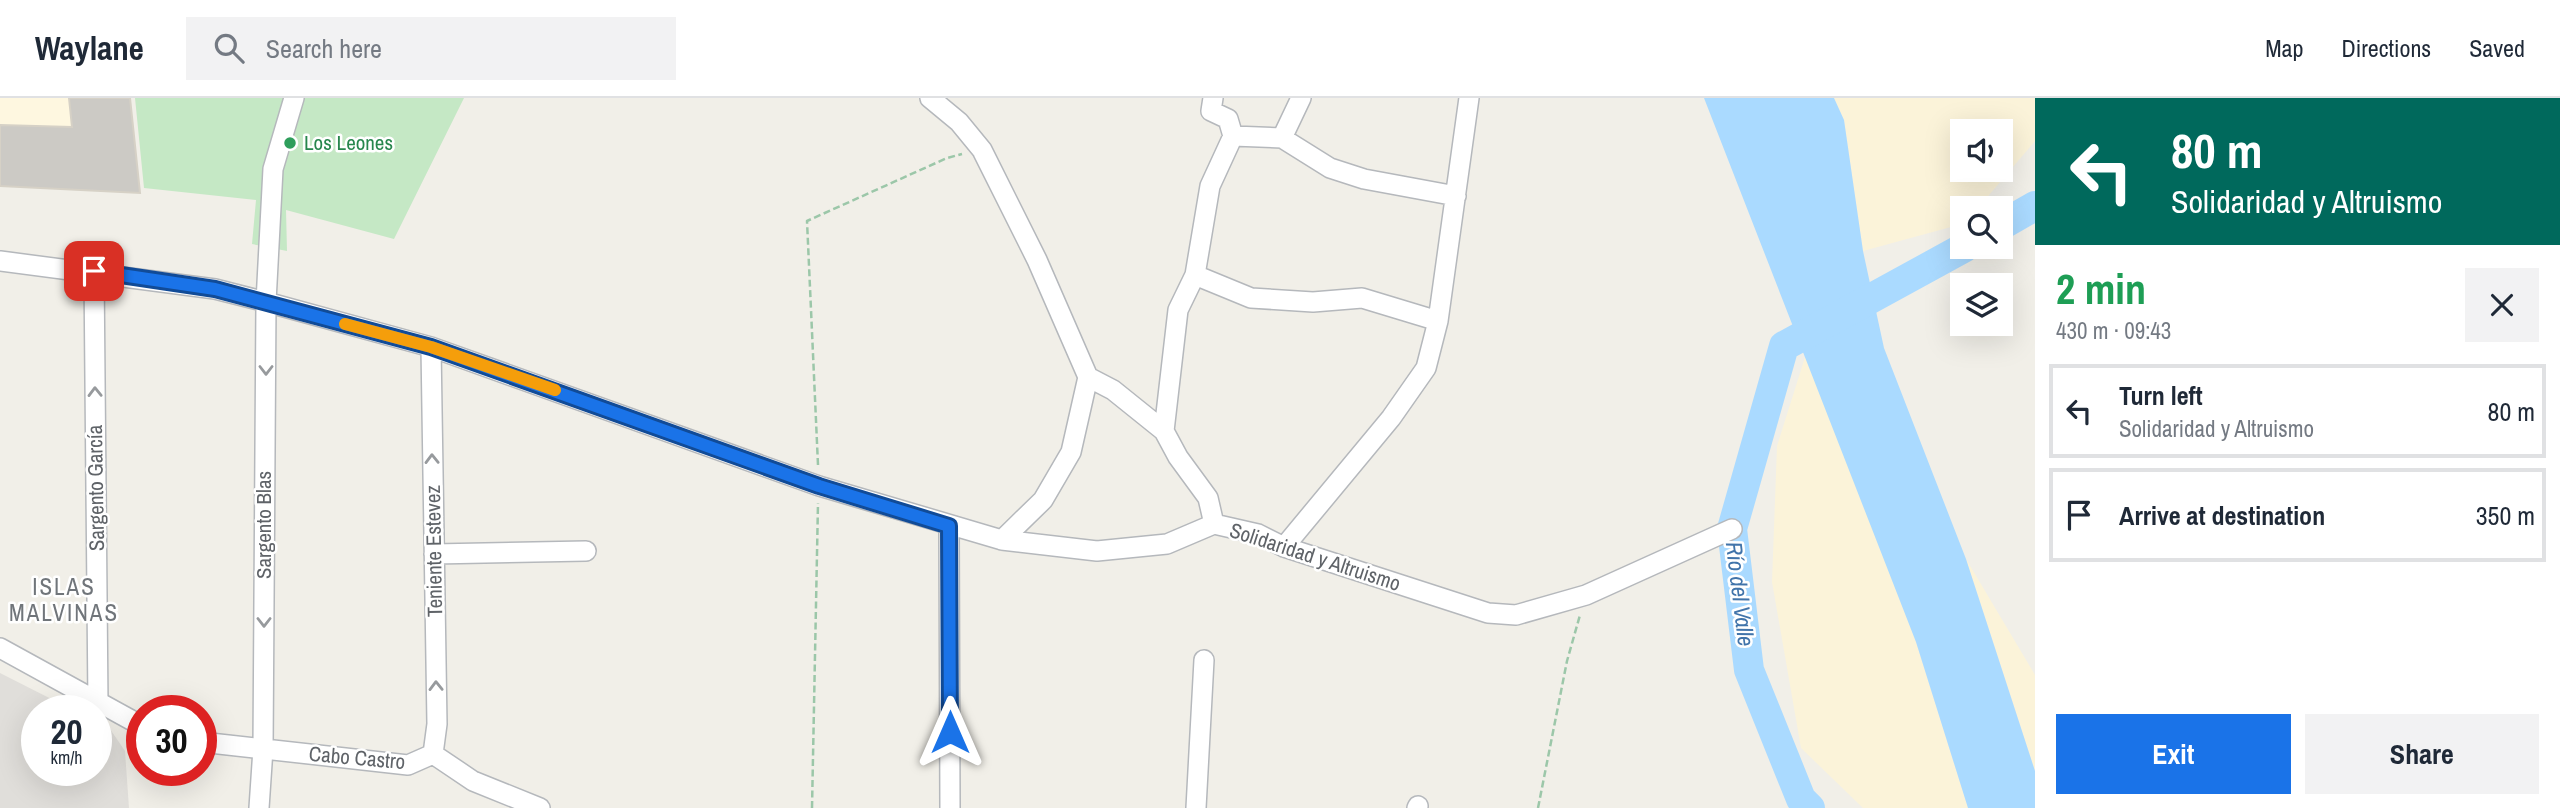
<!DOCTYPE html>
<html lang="en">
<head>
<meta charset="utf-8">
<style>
	body { margin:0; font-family:"Archivo Narrow",sans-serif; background:#f2f2f3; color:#1f2937; height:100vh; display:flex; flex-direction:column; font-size:26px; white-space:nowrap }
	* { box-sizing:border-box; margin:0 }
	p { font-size:23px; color:#747a83 }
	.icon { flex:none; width:38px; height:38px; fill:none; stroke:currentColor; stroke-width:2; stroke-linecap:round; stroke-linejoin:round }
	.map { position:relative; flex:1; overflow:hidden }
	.details { display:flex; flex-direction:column; background:#fff; width:525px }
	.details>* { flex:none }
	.hud { background:#00695c; color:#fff; overflow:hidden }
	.controls { position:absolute; left:1950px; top:21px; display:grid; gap:14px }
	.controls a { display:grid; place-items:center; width:63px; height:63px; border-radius:0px; background:#fff; box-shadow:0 7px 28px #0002; font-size:35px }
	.speed { position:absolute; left:21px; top:597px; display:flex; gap:14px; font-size:35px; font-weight:700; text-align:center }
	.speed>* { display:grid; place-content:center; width:91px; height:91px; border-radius:50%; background:#fff; box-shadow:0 7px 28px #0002; line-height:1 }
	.speed small { font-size:18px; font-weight:400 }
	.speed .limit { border:10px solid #d22; background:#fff; color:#111 }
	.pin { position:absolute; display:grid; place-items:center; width:60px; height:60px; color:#fff; margin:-30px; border-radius:14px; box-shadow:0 4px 10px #0006 }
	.me { position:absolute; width:77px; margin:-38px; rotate:0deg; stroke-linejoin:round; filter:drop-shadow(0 0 5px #0008) }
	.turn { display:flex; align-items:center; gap:24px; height:147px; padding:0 21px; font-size:32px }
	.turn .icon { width:91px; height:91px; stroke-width:2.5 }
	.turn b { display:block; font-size:49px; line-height:60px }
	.round { display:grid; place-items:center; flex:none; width:74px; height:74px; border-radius:0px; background:#f2f2f3 }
	.overview { display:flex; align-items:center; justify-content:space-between; height:119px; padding:0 21px }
	h1 { font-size:42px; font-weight:800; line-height:52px; color:#1e9e55 }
	.action { display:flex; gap:14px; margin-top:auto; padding:14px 21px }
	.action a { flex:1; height:80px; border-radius:0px; background:#1a73e8; color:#fff; font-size:28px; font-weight:800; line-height:80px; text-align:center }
	.action a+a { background:#f2f2f3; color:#1f2937 }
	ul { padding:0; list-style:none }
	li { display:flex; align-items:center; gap:21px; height:94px; margin:0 14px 10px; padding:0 7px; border:4px solid #e0e1e3; border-radius:0px }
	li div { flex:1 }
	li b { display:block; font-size:26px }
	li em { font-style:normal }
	header { display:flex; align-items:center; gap:42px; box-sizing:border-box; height:98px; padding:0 35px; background:#fff; border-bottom:2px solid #e0e1e3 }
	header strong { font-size:33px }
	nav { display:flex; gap:38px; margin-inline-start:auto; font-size:24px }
	.search { width:490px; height:63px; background:#f2f2f3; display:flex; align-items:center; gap:18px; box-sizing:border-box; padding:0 24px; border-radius:0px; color:#747a83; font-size:26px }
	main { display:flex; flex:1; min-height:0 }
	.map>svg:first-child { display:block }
</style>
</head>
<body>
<header>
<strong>Waylane</strong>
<div class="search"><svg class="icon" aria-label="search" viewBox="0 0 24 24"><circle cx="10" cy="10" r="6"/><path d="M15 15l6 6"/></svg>Search here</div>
<nav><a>Map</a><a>Directions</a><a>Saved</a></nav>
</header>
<main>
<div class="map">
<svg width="2035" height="710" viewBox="0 0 2035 710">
	<rect width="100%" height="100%" fill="#f1efe8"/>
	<path fill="#fef7e0" d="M 0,0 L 130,0 L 140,95 L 0,88 Z"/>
	<path fill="#e0deda" d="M 0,575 L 73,612 L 37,612 L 37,672 L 96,672 L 96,624 L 110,631 L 125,653 L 129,710 L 0,710 Z"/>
	<path fill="#c5e8c5" d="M 135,0 L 464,0 L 394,141 L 286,112 L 287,153 L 252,146 L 256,102 L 144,90 Z"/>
	<path fill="#fbf3d9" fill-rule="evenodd" d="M 1834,0 L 2035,0 L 2035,43 L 1978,110 L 1962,110 L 1962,126 L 1863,153 L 1844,22 ZM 1962,33 L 2000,33 L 2000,72 L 1962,72 Z
		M 1806,256 L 1916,544 L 1968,710 L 1863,710 L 1801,650 L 1772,484 L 1777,348 Z
		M 1966,461 L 2035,577 L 2035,673 Z"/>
	<path fill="#aadaff" d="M 1704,0 L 1834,0 L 1844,22 L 1863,153 L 1884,250 L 1966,461 L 2035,673 L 2035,710 L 1968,710 L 1916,544 Z"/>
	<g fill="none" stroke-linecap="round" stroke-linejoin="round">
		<path stroke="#aadaff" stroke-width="30" d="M 2000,128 L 2035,108
			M 1810,710 L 1801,701 L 1749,572 L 1732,431 L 1784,248 L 1965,149"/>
	</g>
	<path fill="#cccac5" stroke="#d6d1c6" stroke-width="2" d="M 69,0 L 130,0 L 140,95 L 0,88 L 0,27 L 72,29 Z"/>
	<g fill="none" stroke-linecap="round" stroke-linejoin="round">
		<g stroke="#b5b8bc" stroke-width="22">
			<path id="minor" d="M 930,0 L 959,24 L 982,52 L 1037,162 L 1088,279 L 1113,292 L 1164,333 L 1178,359 L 1208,400 L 1214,426
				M 1213,0 L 1211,13 L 1228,21 L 1233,38
				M 1282,40 L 1301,0
				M 0,163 L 215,191 L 266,204 L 431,249 L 819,388 L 1002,442 L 1097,453 L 1167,446 L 1214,426 L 1258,436 L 1284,449 L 1488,515 L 1516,517 L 1586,497 L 1732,431
				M 94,173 L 98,607
				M 1195,177 L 1251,200 L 1313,204 L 1362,200 L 1438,223
				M 431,249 L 437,626 L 433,656
				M 1164,333 L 1178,212 L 1195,177 L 1210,88 L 1233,38 L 1282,40 L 1330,70 L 1364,81 L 1456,98
				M 949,428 L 950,710
				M 1002,442 L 1043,402 L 1071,354 L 1088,279
				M 1284,449 L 1391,320 L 1426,270 L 1438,223 L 1469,0
				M 434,456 L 586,453
				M 0,550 L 142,628
				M 201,644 L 408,667 L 433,656
				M 433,656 L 473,683 L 540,710
				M 259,710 L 263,651 L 266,204 L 273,71 L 294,0
				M 1196,710 L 1204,562
				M 1417,710 L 1418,708"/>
		</g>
		<path stroke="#9cc7a9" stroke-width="2.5" stroke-dasharray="7 3.5" stroke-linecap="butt" d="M 818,367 L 807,123 L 947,60 L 962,56
			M 812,710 L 818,405
			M 1538,710 L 1567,563 L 1580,517"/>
		<use href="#minor" stroke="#fff" stroke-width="19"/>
	</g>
	<defs><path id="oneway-chevron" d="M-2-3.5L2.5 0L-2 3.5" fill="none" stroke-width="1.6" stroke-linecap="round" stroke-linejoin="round" transform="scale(1.75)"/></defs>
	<g stroke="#979a9d">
		<use href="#oneway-chevron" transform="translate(266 272) rotate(90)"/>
		<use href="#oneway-chevron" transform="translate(95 294) rotate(-91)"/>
		<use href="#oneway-chevron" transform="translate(432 361) rotate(-91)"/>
		<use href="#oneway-chevron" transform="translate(264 524) rotate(90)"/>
		<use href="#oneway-chevron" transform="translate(436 588) rotate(-91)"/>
	</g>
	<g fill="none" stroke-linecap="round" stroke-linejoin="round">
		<g stroke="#114b97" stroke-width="18">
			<path id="route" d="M 94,173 L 215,191 L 431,249 L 819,388 L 949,428 L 950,634"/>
		</g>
		<use href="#route" stroke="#1a73e8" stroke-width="12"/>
		<path stroke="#f59e0b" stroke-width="12" d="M 345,226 L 431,249 L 555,292"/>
	</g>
	<circle fill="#2e9e5b" stroke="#fff" stroke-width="2.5" cx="290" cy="45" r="7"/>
	<g text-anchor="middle" stroke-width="5" stroke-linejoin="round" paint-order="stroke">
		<g font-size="21" fill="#27864d" stroke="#fff" text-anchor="start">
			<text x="304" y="52">Los Leones</text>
		</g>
		<g font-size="21" fill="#5f6368" stroke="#fff">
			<text transform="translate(96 390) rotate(-91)" y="7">Sargento García</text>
			<text transform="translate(264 427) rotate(-90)" y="7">Sargento Blas</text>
			<text transform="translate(434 453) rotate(-91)" y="7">Teniente Estevez</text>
			<text transform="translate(1315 459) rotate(18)" y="7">Solidaridad y Altruismo</text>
			<text transform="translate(357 660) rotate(5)" y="7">Cabo Castro</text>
		</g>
		<g font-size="23" letter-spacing="2" fill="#70757a" stroke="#fff">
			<text x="64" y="497">ISLAS<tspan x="64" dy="26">MALVINAS</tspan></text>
		</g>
		<g font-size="23" font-style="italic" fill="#4174aa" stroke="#fff">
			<text transform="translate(1740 496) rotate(83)" y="8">Río del Valle</text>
		</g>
	</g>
</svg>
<div class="controls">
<a><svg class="icon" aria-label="sound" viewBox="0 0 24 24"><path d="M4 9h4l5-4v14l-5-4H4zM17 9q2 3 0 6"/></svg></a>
<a><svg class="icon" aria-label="search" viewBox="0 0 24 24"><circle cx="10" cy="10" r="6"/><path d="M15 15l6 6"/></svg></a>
<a><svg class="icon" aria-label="layers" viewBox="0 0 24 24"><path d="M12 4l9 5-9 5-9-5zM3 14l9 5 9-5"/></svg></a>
</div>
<div class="speed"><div>20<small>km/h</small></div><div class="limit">30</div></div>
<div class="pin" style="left:94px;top:173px;background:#d93025"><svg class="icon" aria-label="arrive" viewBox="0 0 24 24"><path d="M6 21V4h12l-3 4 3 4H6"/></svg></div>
<svg class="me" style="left:950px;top:634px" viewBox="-20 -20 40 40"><path d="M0-17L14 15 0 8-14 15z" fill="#1a73e8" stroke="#fff" stroke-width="4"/></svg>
</div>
<section class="details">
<div class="hud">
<div class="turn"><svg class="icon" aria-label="left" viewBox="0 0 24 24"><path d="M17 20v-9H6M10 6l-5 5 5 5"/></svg><div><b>80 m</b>Solidaridad y Altruismo</div></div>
</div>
<div class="overview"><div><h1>2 min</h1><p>430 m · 09:43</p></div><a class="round"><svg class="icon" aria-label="close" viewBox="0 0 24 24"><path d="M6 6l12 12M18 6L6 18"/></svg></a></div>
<ul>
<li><svg class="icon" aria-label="left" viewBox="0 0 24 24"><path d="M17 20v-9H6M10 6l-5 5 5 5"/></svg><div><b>Turn left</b><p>Solidaridad y Altruismo</p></div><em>80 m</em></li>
<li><svg class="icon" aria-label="arrive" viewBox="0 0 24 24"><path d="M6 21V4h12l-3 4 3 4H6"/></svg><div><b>Arrive at destination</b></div><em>350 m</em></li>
</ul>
<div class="action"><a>Exit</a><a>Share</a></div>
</section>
</main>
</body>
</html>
